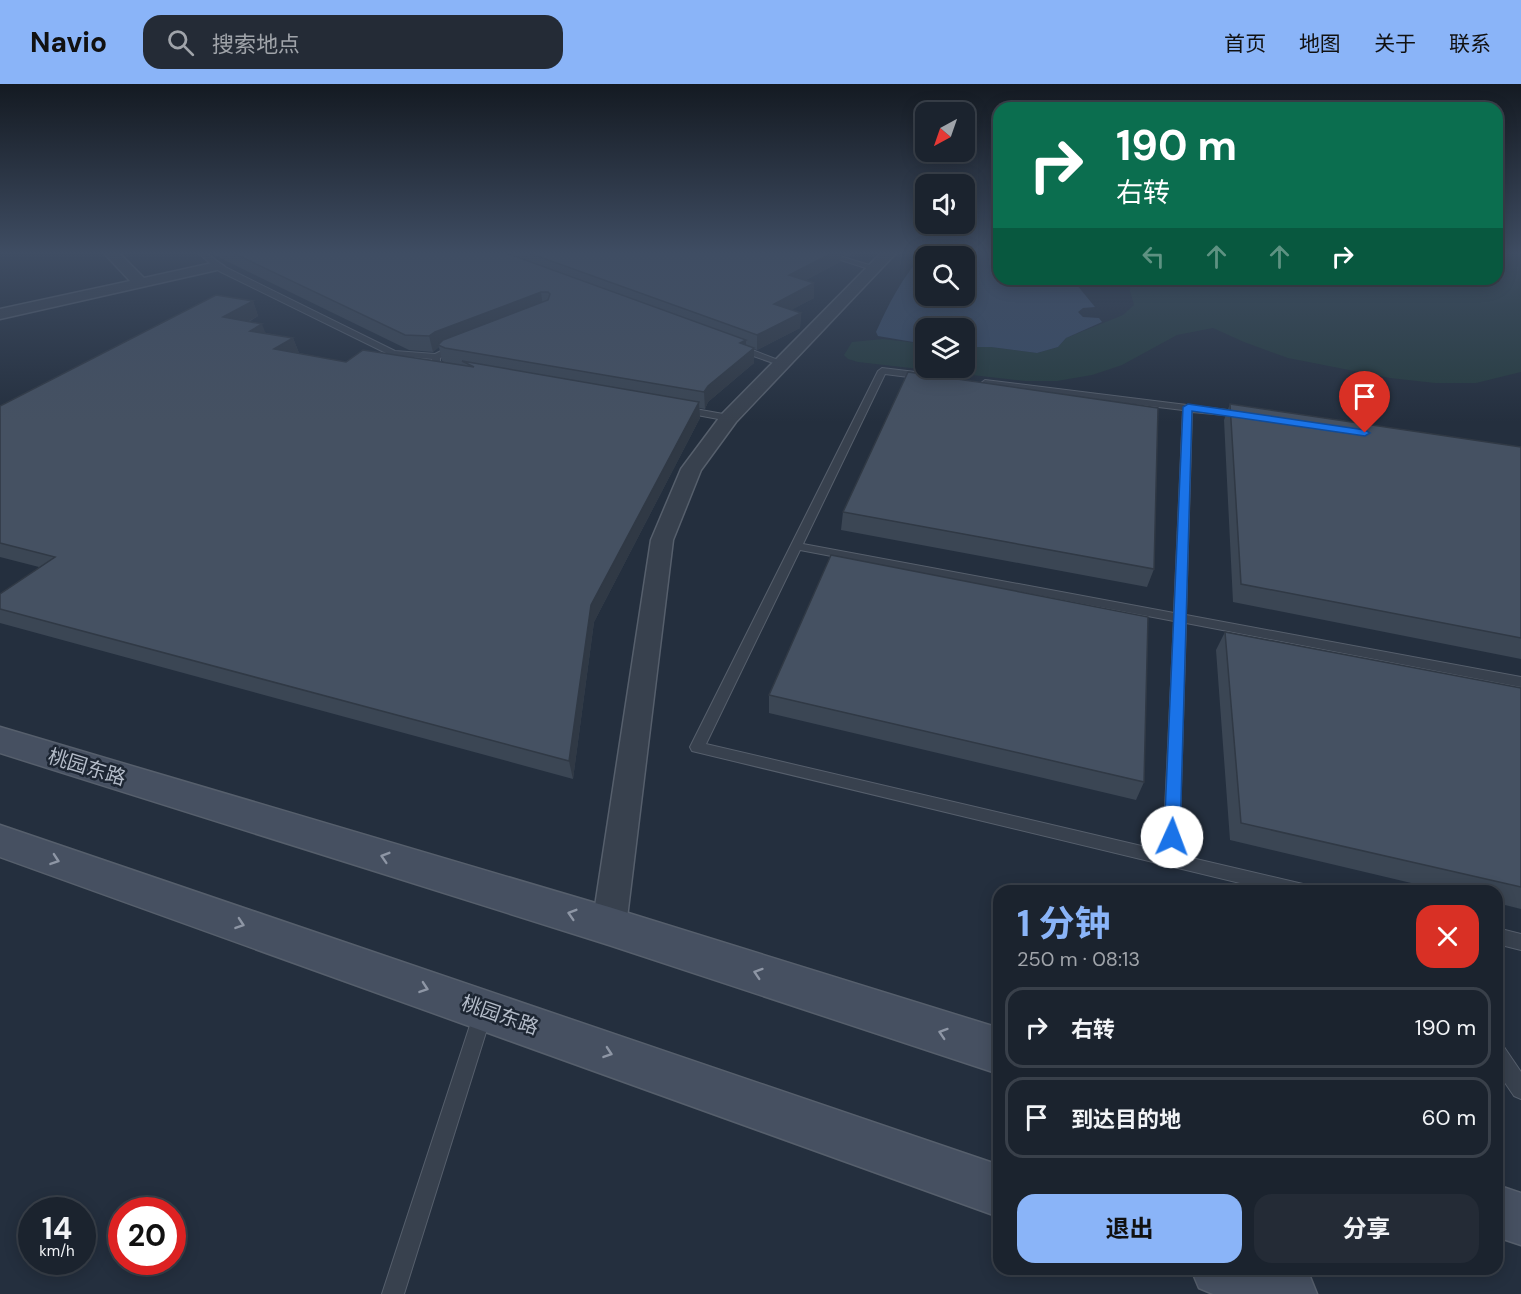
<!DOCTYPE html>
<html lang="zh">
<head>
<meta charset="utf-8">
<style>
	body { margin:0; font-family:"DM Sans","Noto Sans SC",sans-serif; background:#242b36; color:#f1f3f6; height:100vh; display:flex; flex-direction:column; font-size:22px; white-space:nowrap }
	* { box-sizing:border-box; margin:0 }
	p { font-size:20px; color:#a0a4aa }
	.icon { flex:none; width:33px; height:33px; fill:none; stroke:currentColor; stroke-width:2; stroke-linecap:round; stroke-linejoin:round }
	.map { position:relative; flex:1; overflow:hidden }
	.details { position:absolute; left:993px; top:801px; width:510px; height:390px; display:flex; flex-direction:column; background:#1b232e; border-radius:18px; box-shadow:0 3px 15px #0003,0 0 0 2px #39404a }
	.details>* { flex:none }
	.top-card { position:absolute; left:993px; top:18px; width:510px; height:183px; border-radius:18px; box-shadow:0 3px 15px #0003,0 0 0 2px #39404a; background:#0b6e4f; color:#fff; overflow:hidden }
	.needle { width:39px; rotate:220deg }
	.tools { position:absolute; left:915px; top:18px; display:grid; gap:12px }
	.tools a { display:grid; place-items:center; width:60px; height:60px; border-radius:12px; background:#1b232e; box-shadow:0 3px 15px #0003,0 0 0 2px #39404a; font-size:30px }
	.speed { position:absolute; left:18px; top:1113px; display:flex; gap:12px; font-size:30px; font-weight:700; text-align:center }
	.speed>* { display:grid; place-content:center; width:78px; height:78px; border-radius:50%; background:#1b232e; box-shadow:0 3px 15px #0003,0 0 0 2px #39404a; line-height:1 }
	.speed small { font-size:15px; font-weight:400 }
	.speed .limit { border:9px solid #d22; background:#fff; color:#111 }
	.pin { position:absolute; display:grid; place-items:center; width:51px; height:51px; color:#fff; margin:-62px -26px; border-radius:50% 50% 50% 0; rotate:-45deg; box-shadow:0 0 6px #0007 }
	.pin .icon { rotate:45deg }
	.me { position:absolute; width:66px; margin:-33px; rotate:2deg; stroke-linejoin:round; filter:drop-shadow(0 0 4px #0008) }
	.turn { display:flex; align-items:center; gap:21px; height:126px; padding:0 24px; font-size:27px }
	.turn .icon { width:78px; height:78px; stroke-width:2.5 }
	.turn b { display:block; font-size:42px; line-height:51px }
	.lanes { display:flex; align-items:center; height:57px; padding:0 24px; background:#0003; justify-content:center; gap:30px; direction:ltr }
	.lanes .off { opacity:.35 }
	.round { display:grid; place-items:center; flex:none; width:63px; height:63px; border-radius:18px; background:#242b36 }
	.overview { display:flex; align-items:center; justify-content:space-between; height:102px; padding:0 24px }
	h1 { font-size:36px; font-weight:700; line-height:45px; color:#8ab4f8 }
	.primary-button { display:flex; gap:12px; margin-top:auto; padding:12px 24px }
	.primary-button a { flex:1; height:69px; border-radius:18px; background:#8ab4f8; color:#111; font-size:24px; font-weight:700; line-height:69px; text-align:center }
	.primary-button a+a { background:#242b36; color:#f1f3f6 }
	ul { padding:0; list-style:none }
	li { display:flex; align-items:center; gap:18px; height:81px; margin:0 12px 9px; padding:0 12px; border:3px solid #39404a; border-radius:18px }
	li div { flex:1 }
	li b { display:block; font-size:22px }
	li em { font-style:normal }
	header { display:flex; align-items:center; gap:36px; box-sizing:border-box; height:84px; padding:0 30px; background:#8ab4f8; color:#111 }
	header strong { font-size:28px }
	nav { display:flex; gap:33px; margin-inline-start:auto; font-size:21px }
	.search { width:420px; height:54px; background:#242b36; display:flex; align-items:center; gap:15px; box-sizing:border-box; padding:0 21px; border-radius:18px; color:#a0a4aa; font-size:22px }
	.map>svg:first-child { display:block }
</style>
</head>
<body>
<header>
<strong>Navio</strong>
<div class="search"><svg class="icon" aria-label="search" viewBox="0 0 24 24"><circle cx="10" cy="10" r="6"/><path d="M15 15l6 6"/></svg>搜索地点</div>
<nav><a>首页</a><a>地图</a><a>关于</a><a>联系</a></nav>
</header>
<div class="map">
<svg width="1521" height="1210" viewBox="0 0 1521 1210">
	<rect width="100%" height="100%" fill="#242f3e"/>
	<path fill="#263c3f" d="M 1497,168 L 1521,168 L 1521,288 L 1476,299 L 1435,299 L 1390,294 L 1288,274 L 1244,258 L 1213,244 L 1177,251 L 1122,281 L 1092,291 L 1057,297 L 1025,297 L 858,278 L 848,275 L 844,271 L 852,258 L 883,255 L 925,260 L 926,284 L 964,284 L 965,263 L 991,263 L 1037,269 L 1058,263 L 1066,254 L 1123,231 L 1134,221 L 1130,207 L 1131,195 L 1497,195 Z"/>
	<path fill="#394c67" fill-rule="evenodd" d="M 925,168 L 999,168 L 999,195 L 1072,195 L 1095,223 L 1083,224 L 1078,228 L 1083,233 L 1099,234 L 1102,238 L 1066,254 L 1058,263 L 1037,269 L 991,263 L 965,263 L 964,244 L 926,244 L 925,260 L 878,252 L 876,248 C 889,219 903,192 925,168 ZM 926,172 L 964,172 L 964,212 L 926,212 Z"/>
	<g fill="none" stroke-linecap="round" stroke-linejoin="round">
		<g stroke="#565f6c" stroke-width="2">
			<path id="lane" d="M 197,168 L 205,168 L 225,183 L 395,267 L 435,270 L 453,261 L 459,261 L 459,265 L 440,274 L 440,278 L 453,285 L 449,288 L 433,281 L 432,275 L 390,271 L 219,187 Z
				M 816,168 L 827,168 L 879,184 L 872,186 Z
				M 736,262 L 742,262 L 786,279 L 779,281 L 736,266 Z
				M 882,284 L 924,289 L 928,292 L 924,295 L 885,290 L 803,460 L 1174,529 L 1183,326 L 985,302 L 981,299 L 985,296 L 1243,328 L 1248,331 L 1246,333 L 1192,328 L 1186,531 L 1521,593 L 1521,603 L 1186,539 L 1179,771 L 1303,800 L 1309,802 L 1311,807 L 1273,807 L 692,667 L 690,663 L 878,287 ZM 800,466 L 1174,537 L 1163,767 L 706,660 Z
				M 684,323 L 729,331 L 734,334 L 729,337 L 681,328 L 681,324 Z
				M 1497,844 L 1521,850 L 1521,866 L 1497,860 Z
				M 483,920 L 490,923 L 492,929 L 404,1210 L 382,1210 L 474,929 L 476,923 Z
				M 1497,961 L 1504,963 L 1521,988 L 1521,1015 L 1514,1012 L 1497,987 Z"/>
		</g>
		<g stroke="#565f6c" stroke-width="3">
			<path id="street" d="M 103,168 L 118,168 L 144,194 L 217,178 L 224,182 L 217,186 L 0,235 L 0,225 L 130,197 Z
				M 882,168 L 897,168 L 736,338 L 701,386 L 673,456 L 626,842 L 621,853 L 609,857 L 597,853 L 592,842 L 651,456 L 681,385 L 722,330 Z"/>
		</g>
		<g stroke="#565f6c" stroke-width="3">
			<path id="secondary" d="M 0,643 L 609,823 L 999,944 L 999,990 L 609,861 L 0,669 Z
				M 0,741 L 999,1081 L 999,1133 L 0,773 Z
				M 1497,1101 L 1521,1109 L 1521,1161 L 1497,1153 Z
				M 1191,1185 L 1296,1185 L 1309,1190 L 1317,1210 L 1213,1210 L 1199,1204 Z"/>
		</g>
		<path stroke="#44595c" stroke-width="2" stroke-dasharray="2 2" stroke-linecap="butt" d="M 1353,195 C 1380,202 1406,204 1433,195"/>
		<use href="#lane" fill="#38414e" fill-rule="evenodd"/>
		<use href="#street" fill="#38414e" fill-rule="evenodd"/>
		<use href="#secondary" fill="#465061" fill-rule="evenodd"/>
	</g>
	<path fill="#3b4654" d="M 208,168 L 860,168 L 851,173 L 841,170 L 840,178 L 806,196 L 814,214 L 791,226 L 801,229 L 800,244 L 757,266 L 754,265 L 754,279 L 708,318 L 705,325 L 699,324 L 700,334 L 594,538 L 573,695 L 0,539 L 0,525 L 39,483 L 0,473 L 0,322 L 253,217 L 258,232 L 249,238 L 266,249 L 293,254 L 299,269 L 346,278 L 446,279 L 442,277 L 439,263 L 433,268 L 409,266 Z
		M 1230,320 L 1521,363 L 1521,575 L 1233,518 L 1224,336 Z
		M 843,428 L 1154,485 L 1147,503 L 841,446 Z
		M 1225,548 L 1521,604 L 1521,825 L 1497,819 L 1497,807 L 1445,807 L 1230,756 L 1216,566 Z
		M 769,611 L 1144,698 L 1136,716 L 769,629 Z"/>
	<path fill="#303945" d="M 834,168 L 841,168 L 840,178 L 788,205 L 789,191 Z
		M 851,168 L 860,168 L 851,173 Z
		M 814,199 L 814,214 L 774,235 L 774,220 Z
		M 541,208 L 543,223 L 438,261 L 439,263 L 433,268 L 429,252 L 435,248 Z
		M 253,217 L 258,232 L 229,248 L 223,233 Z
		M 801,229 L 800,244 L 757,266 L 757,251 Z
		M 262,240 L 268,255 L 250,247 Z
		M 293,254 L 299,269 L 274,265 Z
		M 746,256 L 746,270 L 754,264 L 754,279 L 708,318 L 705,325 L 704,308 L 708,302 L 740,259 Z
		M 699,318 L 700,334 L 594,538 L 573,695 L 569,677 L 591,521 Z"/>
	<path fill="#455162" stroke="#303945" stroke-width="1.5" d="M 231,168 L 503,168 L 746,256 L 740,259 L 754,264 L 708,302 L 704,308 L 445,264 L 438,261 L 443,256 L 548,216 L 550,210 L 548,208 L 541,208 L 435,248 L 429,252 L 405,251 Z
		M 526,168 L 834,168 L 789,191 L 814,199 L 774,220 L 801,229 L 757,251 Z
		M 216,211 L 253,217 L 223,233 L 262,240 L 250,247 L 293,254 L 274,265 L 346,278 L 363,266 L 474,283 L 462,277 L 699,318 L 591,521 L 569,677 L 0,525 L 0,510 L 55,473 L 0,459 L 0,322 Z
		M 908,288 L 1158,324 L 1154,485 L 843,428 Z
		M 1230,320 L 1521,363 L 1521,554 L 1241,500 Z
		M 831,471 L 1148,533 L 1144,698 L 769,611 Z
		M 1225,548 L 1521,604 L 1521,803 L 1241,739 Z"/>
	<defs><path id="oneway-chevron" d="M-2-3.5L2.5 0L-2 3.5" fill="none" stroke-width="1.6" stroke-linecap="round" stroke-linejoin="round" transform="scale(1.5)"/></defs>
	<g stroke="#8e96a5">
		<use href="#oneway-chevron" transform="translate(385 773) rotate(-163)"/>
		<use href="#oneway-chevron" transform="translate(55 776) rotate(19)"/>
		<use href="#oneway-chevron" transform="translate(572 830) rotate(-163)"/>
		<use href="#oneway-chevron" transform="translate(240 840) rotate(19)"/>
		<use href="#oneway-chevron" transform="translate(758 889) rotate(-162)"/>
		<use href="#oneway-chevron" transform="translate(424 904) rotate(19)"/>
		<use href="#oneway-chevron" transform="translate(943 949) rotate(-162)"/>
		<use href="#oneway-chevron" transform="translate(608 969) rotate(19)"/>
	</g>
	<linearGradient id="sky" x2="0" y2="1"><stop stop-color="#141a22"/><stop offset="0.5" stop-color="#3f4d63"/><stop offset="1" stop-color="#3f4d63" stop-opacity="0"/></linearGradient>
	<rect width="1521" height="338" fill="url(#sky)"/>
	<path fill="#1a73e8" stroke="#114b97" stroke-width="1.5" d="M 1188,320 L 1365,346 L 1370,349 L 1365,352 L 1192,327 L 1180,753 L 1177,758 L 1172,760 L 1166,758 L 1164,753 L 1183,323 Z"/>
	<g text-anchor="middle" stroke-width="5" stroke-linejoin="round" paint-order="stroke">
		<g font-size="20" fill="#b4bcc9" stroke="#1d2633">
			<text transform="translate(87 683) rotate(17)" y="7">桃园东路</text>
			<text transform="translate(500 931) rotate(19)" y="7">桃园东路</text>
		</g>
	</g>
</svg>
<div class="tools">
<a><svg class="needle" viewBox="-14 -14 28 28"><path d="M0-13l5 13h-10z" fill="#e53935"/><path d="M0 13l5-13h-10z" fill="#a0a4aa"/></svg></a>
<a><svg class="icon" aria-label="sound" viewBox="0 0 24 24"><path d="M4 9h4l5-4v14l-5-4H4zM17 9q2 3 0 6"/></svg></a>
<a><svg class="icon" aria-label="search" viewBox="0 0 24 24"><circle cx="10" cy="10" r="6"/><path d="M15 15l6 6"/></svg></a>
<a><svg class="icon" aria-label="layers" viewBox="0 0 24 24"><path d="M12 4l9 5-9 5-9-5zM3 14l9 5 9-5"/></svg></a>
</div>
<div class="speed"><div>14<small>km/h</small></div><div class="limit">20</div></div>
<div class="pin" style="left:1365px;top:349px;background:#d93025"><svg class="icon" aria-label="arrive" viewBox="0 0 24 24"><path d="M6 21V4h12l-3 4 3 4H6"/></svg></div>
<svg class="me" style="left:1172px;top:753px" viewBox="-20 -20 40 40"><circle r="19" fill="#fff"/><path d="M0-13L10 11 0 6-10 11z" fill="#1a73e8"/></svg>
<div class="top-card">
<div class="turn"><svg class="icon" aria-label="right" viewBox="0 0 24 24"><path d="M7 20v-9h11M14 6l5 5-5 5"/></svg><div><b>190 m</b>右转</div></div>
<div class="lanes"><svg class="icon off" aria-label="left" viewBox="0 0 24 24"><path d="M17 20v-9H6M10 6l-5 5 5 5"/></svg><svg class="icon off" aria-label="ahead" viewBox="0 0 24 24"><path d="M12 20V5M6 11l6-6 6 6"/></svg><svg class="icon off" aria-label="ahead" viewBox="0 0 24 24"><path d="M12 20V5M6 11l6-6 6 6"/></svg><svg class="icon" aria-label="right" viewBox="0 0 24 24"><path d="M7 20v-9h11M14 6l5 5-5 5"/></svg></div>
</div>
<section class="details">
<div class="overview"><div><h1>1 分钟</h1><p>250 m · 08:13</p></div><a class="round" style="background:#d93025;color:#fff"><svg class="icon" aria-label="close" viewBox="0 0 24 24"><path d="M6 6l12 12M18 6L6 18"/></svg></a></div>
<ul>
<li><svg class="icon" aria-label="right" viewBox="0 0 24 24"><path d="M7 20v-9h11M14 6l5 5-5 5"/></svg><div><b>右转</b></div><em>190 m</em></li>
<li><svg class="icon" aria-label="arrive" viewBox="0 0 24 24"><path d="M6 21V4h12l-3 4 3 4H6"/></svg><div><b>到达目的地</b></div><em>60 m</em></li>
</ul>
<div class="primary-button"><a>退出</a><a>分享</a></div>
</section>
</div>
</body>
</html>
